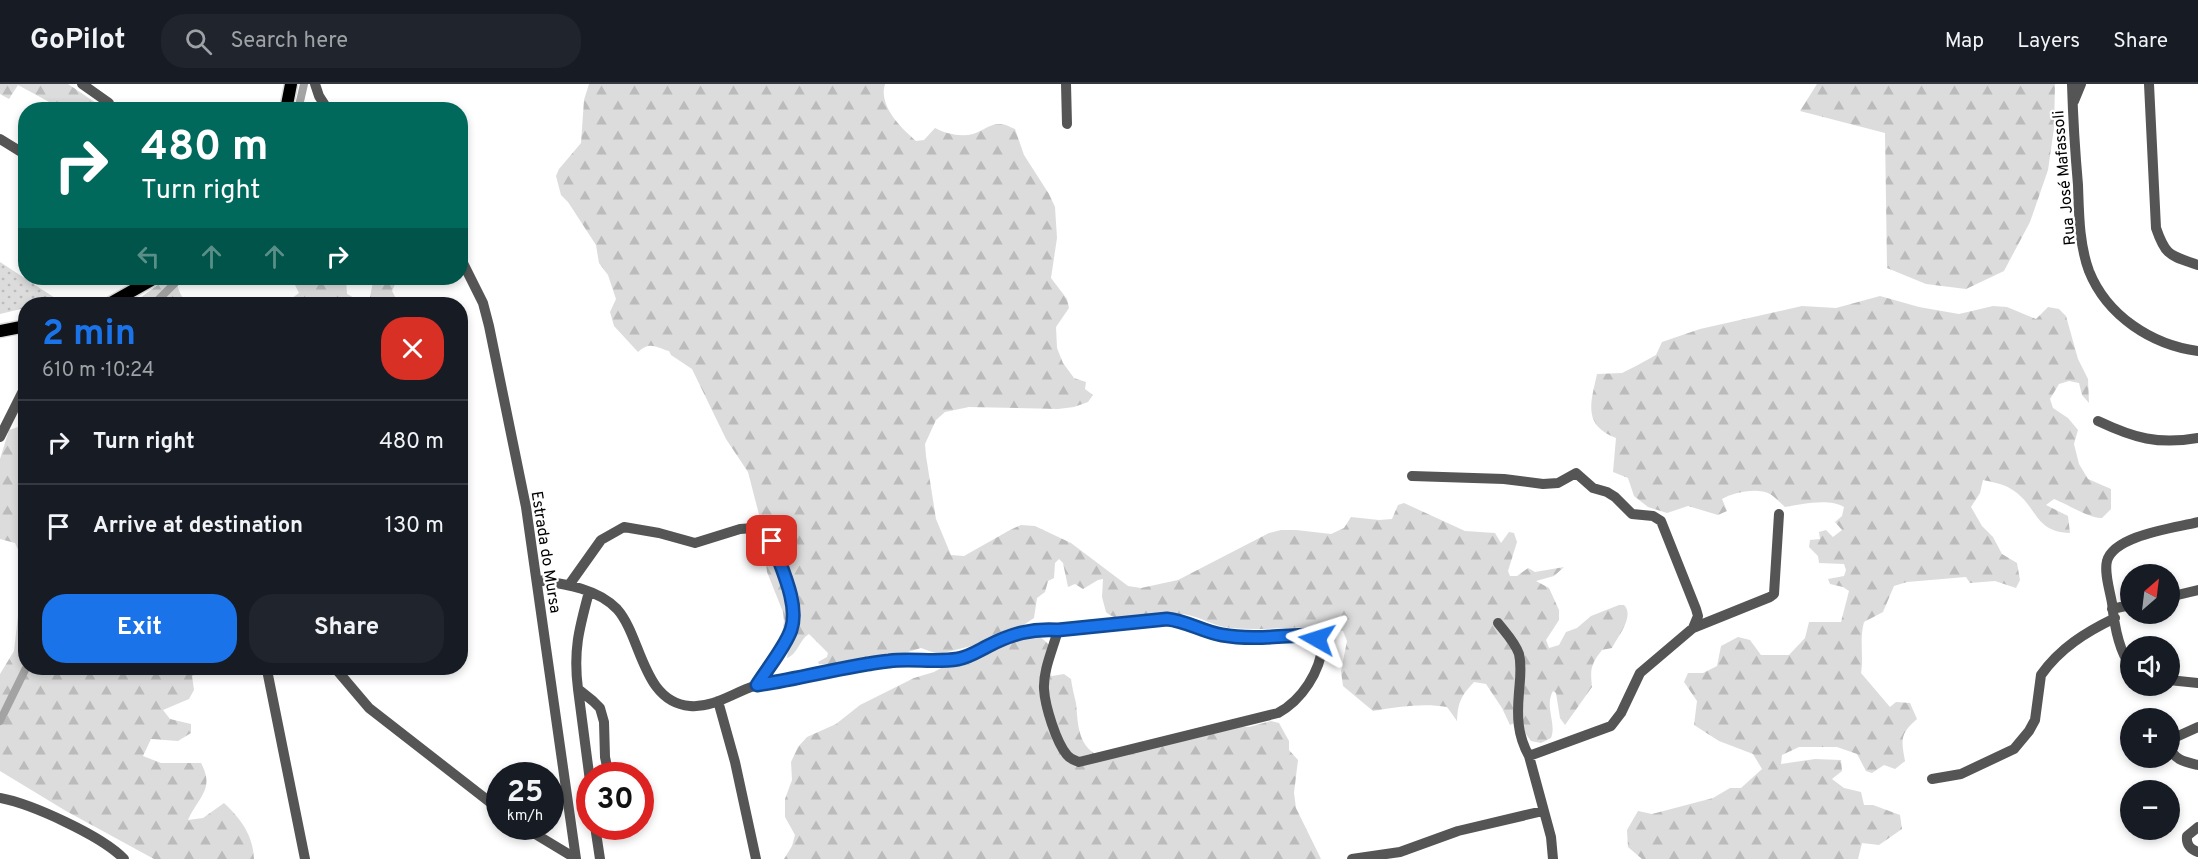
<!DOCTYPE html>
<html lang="en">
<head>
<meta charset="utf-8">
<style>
	body { margin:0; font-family:Overpass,sans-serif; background:#20242c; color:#f1f3f6; height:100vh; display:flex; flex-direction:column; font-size:22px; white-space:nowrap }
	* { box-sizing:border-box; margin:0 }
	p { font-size:20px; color:#9ea1a6 }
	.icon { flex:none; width:33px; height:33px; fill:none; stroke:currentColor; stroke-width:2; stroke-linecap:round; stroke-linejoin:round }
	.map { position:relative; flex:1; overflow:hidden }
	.side { position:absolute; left:18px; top:213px; width:450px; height:378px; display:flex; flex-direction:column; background:#171b24; border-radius:24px; box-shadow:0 3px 9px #0003 }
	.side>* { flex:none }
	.guide { position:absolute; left:18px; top:18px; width:450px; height:183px; border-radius:24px; box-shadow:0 3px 9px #0003; background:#00695c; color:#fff; overflow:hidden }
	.needle { width:39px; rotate:28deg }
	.fabs { position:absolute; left:2120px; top:480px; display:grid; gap:12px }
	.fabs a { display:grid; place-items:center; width:60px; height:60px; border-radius:50%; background:#171b24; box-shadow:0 3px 9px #0003; font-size:30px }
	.speed { position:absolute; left:486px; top:678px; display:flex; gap:12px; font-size:30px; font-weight:700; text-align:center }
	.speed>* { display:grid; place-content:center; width:78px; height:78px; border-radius:50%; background:#171b24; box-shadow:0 3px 9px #0003; line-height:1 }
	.speed small { font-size:15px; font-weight:400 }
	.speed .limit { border:9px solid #d22; background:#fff; color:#111 }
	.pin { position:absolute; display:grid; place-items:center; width:51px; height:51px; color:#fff; margin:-26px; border-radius:12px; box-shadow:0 3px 9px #0006 }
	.me { position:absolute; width:66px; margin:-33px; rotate:276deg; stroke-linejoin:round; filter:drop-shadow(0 0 4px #0008) }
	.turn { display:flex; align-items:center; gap:21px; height:126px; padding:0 24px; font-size:27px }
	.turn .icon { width:78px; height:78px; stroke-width:2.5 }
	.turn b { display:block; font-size:42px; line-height:51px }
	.lanes { display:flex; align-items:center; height:57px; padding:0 24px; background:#0003; justify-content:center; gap:30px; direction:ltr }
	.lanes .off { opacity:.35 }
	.round { display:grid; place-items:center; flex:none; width:63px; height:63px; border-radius:24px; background:#20242c }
	.summary { display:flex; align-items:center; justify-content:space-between; height:102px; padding:0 24px }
	h1 { font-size:36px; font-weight:700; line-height:45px; color:#1a73e8 }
	.button { display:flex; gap:12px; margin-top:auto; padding:12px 24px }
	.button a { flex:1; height:69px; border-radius:24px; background:#1a73e8; color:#fff; font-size:24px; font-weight:700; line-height:69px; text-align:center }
	.button a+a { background:#20242c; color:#f1f3f6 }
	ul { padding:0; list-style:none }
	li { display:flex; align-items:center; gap:18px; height:84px; padding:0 24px; border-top:2px solid #363941 }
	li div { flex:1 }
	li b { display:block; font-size:22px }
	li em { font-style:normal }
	header { display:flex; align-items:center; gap:36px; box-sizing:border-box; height:84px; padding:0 30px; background:#171b24; border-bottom:2px solid #363941 }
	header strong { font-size:28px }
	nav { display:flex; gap:33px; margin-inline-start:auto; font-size:21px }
	.search { width:420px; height:54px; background:#20242c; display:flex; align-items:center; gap:15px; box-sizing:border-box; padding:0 21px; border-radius:24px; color:#9ea1a6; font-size:22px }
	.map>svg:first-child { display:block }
</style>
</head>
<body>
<header>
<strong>GoPilot</strong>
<div class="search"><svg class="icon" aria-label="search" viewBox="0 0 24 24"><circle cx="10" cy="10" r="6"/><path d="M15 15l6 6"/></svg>Search here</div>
<nav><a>Map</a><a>Layers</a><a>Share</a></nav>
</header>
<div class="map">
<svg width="2198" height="775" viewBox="0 0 2198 775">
	<defs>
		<pattern id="grass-dots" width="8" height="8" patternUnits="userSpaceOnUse" patternTransform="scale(1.5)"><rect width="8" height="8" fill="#dcdcdc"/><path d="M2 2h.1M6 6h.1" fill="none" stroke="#bbb" stroke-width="1.8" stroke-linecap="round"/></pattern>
		<pattern id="forest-firs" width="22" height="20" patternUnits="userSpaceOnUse" patternTransform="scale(1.5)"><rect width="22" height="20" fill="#dcdcdc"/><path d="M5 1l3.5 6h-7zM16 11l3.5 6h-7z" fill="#bbb"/></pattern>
	</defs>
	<rect width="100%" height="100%" fill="#fff"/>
	<path fill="url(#grass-dots)" d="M 0,178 L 52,212 L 60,217 L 43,220 L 26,220 L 25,224 L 0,230 Z"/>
	<path fill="url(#forest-firs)" d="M 0,0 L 68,0 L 105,25 L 62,25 L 18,1 L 9,15 L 0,10 Z
		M 589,0 L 885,0 C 878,22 901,44 916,57 L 924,56 L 935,44 C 946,50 961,53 973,50 C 983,47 990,39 1001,40 C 1005,40 1010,43 1015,45 L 1024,71 L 1049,110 L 1055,123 L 1057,154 L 1051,194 L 1067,215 L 1069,224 L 1056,243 L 1057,264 L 1063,279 L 1074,294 L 1086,298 L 1085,305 L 1093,311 L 1088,318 L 1074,323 L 1058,325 L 969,323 L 945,328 L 936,336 L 925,360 L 926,372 L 936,435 L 951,471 L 964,472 L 1010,446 L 1021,441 L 1035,442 L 1071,459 L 1128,502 L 1141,504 L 1178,496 L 1269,449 L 1281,446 L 1296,446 L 1331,450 L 1344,444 L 1351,433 L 1379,436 L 1392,435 L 1398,421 L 1404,419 L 1465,447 L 1495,449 L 1501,459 L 1509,448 L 1514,449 L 1517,458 L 1508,487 L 1510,492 L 1517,492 L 1528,484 L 1535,488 L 1564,483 L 1554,492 L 1536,497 L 1549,504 L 1559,526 L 1559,536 L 1546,556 L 1549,564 L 1559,561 L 1566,548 L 1577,544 L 1591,532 L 1619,521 L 1624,521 C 1635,532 1618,552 1612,564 L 1602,566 C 1591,580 1590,585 1592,603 L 1565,641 L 1560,634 L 1556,609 L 1553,607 C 1544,623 1557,639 1551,654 L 1541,659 L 1531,657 L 1517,638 L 1510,641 L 1502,624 L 1486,600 L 1474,598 C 1461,612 1458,618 1457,637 L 1447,623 C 1422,619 1398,623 1373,627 L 1343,602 L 1341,587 L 1347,557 L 1343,547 C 1307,539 1269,548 1232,544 C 1214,543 1200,532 1183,530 C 1162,529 1122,544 1106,528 L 1102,513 L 1103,495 L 1098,496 L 1083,505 L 1075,500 L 1068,503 L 1063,479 L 1059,475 L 1055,479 L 1054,494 L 1048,497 L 1045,508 L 1037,514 L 1034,534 L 1010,550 C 1029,550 1037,547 1050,562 L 1049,590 L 1052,592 L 1064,590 L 1071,595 C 1072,603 1074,611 1076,619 C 1078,638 1077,660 1097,671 L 1229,642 L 1249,643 L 1271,637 L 1279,639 L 1289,657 L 1289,666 L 1298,676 L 1294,709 L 1296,724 L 1321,775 L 784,775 L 792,762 L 795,751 L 785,733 L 785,715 L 792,696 L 791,678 L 798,663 L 807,653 L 836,640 L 860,621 L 914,594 L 934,588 L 987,558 L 943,569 L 935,569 L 921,564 L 885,575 L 871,588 L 856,581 L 819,580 L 818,578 L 827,573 L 828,569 L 809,550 C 799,556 798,570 787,574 L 788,566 L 781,557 L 784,537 L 783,528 L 767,488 L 762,442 L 748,388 L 726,355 L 692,285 L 671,271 L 669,267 C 655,263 650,257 638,268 L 614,242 L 610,228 L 616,215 L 608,191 L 599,179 L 596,161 L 568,118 L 561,111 L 556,92 L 559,85 L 581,59 L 584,16 Z
		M 1817,0 L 2055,0 L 2054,44 L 2048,86 L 2030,138 L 2004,187 L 1966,205 L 1926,200 L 1887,184 L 1885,49 L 1800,27 Z
		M 167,194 L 176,194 C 178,205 180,214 190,220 L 132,220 Z
		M 278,194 L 306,194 L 310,198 L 315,194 L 346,194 L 347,210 L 360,217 L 370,213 L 373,198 L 368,194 L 398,194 L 392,207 L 399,220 L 284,220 L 299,209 L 293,197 Z
		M 1880,212 L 1919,223 L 1959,230 L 1993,222 L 2007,223 L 2036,235 L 2048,223 L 2059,225 L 2066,232 L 2078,275 L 2088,295 L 2089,319 L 2082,311 L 2079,299 L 2069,297 L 2059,300 L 2050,315 L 2053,324 L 2068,334 L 2078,346 L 2074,360 L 2079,380 L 2088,395 L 2111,405 L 2111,425 L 2102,434 C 2091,435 2067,420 2054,415 L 2046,421 L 2068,432 L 2070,449 C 2033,448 2038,421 2011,405 C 2004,400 1992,398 1983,396 L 1980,409 L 1971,423 L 1982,442 L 1993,453 L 2002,470 L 2017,479 L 2020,496 L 2016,504 L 1995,497 L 1970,499 L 1966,493 L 1907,498 L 1894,502 L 1883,528 L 1864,538 C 1859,557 1864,571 1861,589 L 1890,623 L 1896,618 L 1910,619 L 1917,635 C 1900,650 1901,655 1905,677 L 1895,685 L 1884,681 L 1872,689 L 1866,687 L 1857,670 L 1837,663 L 1799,663 L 1782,671 L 1781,680 L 1815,675 L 1841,676 L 1842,687 L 1832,695 L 1844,704 L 1861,708 L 1864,721 L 1873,721 L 1900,731 L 1902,745 L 1879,761 L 1862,759 L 1858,775 L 1642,775 L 1628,763 L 1627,746 L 1638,727 L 1652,730 L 1713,714 L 1730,704 L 1741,704 L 1762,685 L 1753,670 L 1719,657 L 1694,641 L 1697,617 L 1684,598 L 1688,589 L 1703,589 L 1717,582 L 1721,562 L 1738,553 L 1750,556 L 1761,571 L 1789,571 L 1805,554 L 1809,538 L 1841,538 L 1849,507 L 1843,503 L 1830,500 L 1828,495 L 1844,492 L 1846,486 L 1844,480 L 1819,479 L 1818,472 L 1809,463 L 1810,456 L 1820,455 L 1819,448 L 1826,446 L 1833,453 L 1842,446 L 1835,438 L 1842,432 L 1844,423 C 1829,414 1802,420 1785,423 C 1780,419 1775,413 1770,410 C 1758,403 1733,408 1722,415 L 1727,427 L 1718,431 L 1688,422 L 1667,429 L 1648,423 L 1634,412 L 1628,394 L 1613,388 L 1616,354 C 1582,341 1591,318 1597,290 L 1622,289 L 1636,282 L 1656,271 L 1662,258 L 1700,245 L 1802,222 L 1836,224 Z
		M 25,336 L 26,584 L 210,584 L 192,592 L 194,606 L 189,615 L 163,626 L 170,635 L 191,640 L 191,649 L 178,657 L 151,655 L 143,672 L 161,679 L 201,679 C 215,705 199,712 188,736 L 203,734 L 224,719 C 241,735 253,751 254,775 L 154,775 L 66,727 L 0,687 L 0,590 L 14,567 L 24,479 L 15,459 L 0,455 L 0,375 L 9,346 L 24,341 Z"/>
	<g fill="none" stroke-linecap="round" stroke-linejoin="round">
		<path stroke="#a3a3a3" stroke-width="8" d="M 298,26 L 304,0
			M 157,220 L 157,217 L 180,194
			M 0,637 L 26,584"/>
		<g stroke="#dbdbdb" stroke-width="15">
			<path id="major" d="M 286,26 L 291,0
				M 109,220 L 155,194
				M 0,247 L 26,242"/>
		</g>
		<path stroke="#555" stroke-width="10" d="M 82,0 L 109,19
			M 315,0 L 319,12 L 328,26
			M 1066,0 L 1067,40
			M 2072,0 C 2073,34 2075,67 2078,101 C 2079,129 2079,160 2089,187 C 2107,232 2152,261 2198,267
			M 2149,0 L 2156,144 C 2166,173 2170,171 2198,181
			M 2074,17 L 2081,0
			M 0,55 L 26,71
			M 460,173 L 483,219 L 489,242 L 526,423 L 576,775
			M 2098,337 C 2134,354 2158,361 2198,354
			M 0,353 L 26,301
			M 1412,392 L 1504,395 L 1543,400 L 1558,399 L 1576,389 L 1593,404 L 1607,408 L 1615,413 L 1632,430 L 1653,432 L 1661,437 L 1696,525 L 1698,532 L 1693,544 L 1640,589 L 1621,629 L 1611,642 L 1529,672 L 1551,753 L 1553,775
			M 537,496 C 564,500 597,504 617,525 C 642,553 642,618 690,622 C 713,624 733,609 754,602 C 768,597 784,597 799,595 C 832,589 863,578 897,576 C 917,574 940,579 960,575 C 970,572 980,566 989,562 C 1012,550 1032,544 1058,546 L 1167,535 C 1187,537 1203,548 1222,551 C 1250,556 1280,552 1307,551 L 1317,555 L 1323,560 C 1320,588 1302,616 1278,629 L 1079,678 C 1074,676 1070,675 1067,671 C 1056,658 1045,622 1044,605 C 1043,586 1053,565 1058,546
			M 569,501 L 601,456 L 624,443 L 659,449 L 695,459 L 740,445 L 754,444 L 764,448 L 772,457 L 793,519 L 794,531 L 791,547 L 757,601
			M 589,508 C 579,545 573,567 578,605 L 593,617 L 600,624 L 604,638 L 605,673 L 609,692
			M 2169,513 L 2198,506
			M 2112,525 L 2130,521
			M 1498,539 C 1505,548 1515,558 1519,570 C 1522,583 1520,595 1519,608 C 1517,631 1517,651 1529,672
			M 1693,544 L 1770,513 L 1774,510 L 1779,430
			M 2130,581 C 2118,565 2114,539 2112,519 C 2110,507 2104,489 2107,477 C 2114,451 2175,444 2198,438
			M 269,584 L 268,591 L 305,775
			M 335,584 L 369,624 L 500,726
			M 2169,596 L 2198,599
			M 578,605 L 590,697
			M 718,617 L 735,678 L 756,775
			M 2198,643 L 2176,653 L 2170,662 C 2173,676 2185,678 2198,681
			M 1932,695 L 1961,690 L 2014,665 L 2029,647 L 2035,636 L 2041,591 C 2060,564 2086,548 2115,534
			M 0,714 C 32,720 102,752 124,775
			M 522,742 L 575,774
			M 595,742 L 600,775
			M 2198,743 L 2187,752 C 2186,761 2190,765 2198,768
			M 1352,775 L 1400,768 L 1458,747 L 1543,727"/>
		<use href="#major" stroke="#000" stroke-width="12"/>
	</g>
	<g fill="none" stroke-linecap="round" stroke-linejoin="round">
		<g stroke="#114b97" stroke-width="15">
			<path id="route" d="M 772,457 C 780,482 800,520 791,546 C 785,563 767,585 757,601 C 801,595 844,582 889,577 C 911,574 936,579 958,575 C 969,573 978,567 988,562 C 1011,550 1032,544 1058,546 L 1167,535 C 1187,537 1203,548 1222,551 C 1250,556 1280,552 1308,551 L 1317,555"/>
		</g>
		<use href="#route" stroke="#1a73e8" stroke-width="10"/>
	</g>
	<g text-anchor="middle" stroke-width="4.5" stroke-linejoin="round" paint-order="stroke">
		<g font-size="16" fill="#000" stroke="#fff">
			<text transform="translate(2063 94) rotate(-95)" y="6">Rua José Mafassoli</text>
			<text transform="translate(547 468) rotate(81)" y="6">Estrada do Mursa</text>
		</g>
	</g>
</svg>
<div class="fabs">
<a><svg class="needle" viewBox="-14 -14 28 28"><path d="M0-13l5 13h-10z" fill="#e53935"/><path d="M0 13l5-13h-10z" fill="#9ea1a6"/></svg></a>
<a><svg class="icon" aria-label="sound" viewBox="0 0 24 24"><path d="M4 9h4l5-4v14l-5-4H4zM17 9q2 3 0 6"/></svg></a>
<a>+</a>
<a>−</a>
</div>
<div class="speed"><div>25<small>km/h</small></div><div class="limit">30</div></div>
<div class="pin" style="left:772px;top:457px;background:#d93025"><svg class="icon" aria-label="arrive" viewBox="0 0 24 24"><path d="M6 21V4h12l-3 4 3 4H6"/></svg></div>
<svg class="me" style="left:1317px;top:555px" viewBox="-20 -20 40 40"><path d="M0-17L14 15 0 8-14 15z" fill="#1a73e8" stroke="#fff" stroke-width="4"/></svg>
<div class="guide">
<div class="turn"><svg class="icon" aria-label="right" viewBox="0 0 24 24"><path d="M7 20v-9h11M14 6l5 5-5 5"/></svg><div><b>480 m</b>Turn right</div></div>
<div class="lanes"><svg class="icon off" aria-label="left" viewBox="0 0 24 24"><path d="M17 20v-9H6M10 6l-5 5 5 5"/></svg><svg class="icon off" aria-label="ahead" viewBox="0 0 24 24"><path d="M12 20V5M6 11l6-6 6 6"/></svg><svg class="icon off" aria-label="ahead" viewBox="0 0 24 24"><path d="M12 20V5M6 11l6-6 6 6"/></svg><svg class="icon" aria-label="right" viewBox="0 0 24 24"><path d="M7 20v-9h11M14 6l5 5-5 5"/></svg></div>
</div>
<section class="side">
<div class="summary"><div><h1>2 min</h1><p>610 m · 10:24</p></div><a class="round" style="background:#d93025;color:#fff"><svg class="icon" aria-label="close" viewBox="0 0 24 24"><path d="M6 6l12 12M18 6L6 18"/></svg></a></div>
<ul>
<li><svg class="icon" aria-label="right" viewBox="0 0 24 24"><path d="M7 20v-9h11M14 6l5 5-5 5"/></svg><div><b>Turn right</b></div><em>480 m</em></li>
<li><svg class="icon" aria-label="arrive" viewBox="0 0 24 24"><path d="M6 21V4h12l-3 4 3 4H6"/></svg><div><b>Arrive at destination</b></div><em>130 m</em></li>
</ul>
<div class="button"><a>Exit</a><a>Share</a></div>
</section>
</div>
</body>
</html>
